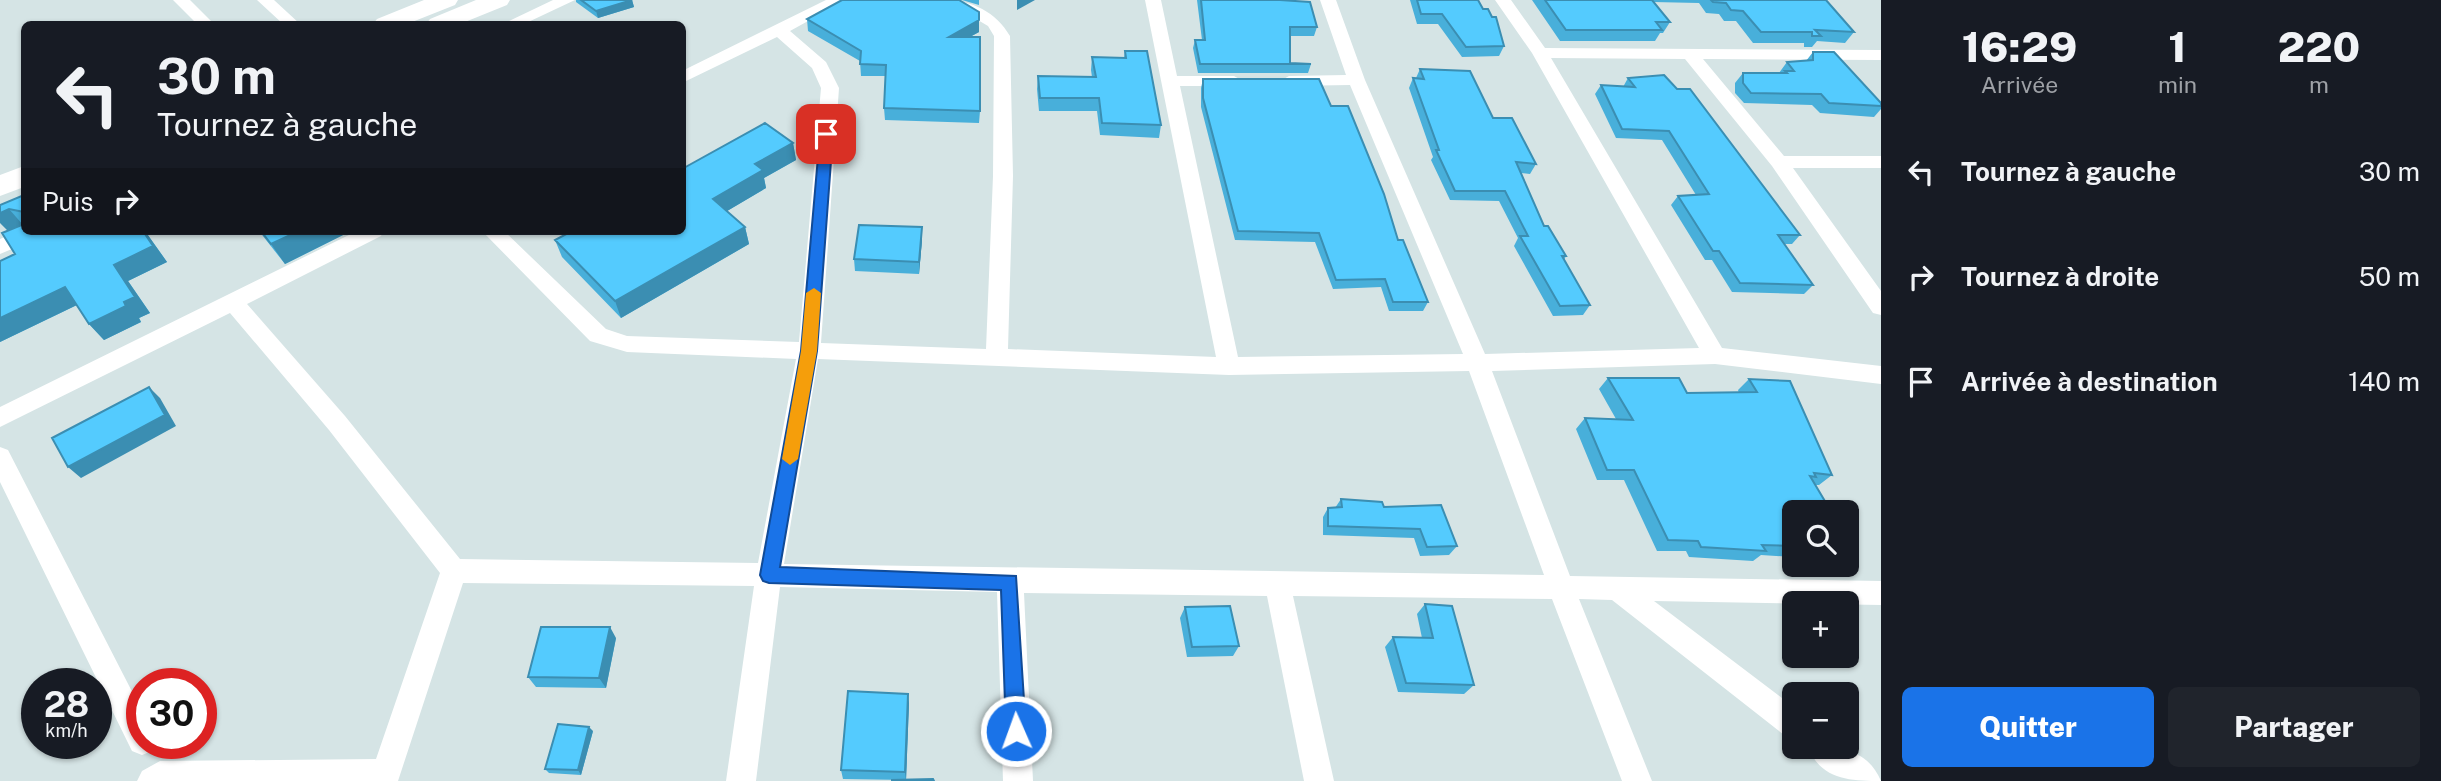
<!DOCTYPE html>
<html lang="fr">
<head>
<meta charset="utf-8">
<style>
	body { margin:0; font-family:"Public Sans",sans-serif; background:#20242c; color:#f1f3f6; height:100vh; display:flex; flex-direction:column; font-size:26px; white-space:nowrap }
	* { box-sizing:border-box; margin:0 }
	p { font-size:23px; color:#9ea1a6 }
	.icon { flex:none; width:38px; height:38px; fill:none; stroke:currentColor; stroke-width:2; stroke-linecap:round; stroke-linejoin:round }
	.map { position:relative; flex:1; overflow:hidden }
	.side { display:flex; flex-direction:column; background:#171b24; width:560px }
	.side>* { flex:none }
	.top-card { position:absolute; left:21px; top:21px; width:665px; height:214px; border-radius:10px; box-shadow:0 2px 5px #0004; background:#171b24; color:#f1f3f6; overflow:hidden }
	.fabs { position:absolute; left:1782px; top:500px; display:grid; gap:14px }
	.fabs a { display:grid; place-items:center; width:77px; height:77px; border-radius:10px; background:#171b24; box-shadow:0 2px 5px #0004; font-size:35px }
	.speed { position:absolute; left:21px; top:668px; display:flex; gap:14px; font-size:35px; font-weight:700; text-align:center }
	.speed>* { display:grid; place-content:center; width:91px; height:91px; border-radius:50%; background:#171b24; box-shadow:0 2px 5px #0004; line-height:1 }
	.speed small { font-size:18px; font-weight:400 }
	.speed .limit { border:10px solid #d22; background:#fff; color:#111 }
	.pin { position:absolute; display:grid; place-items:center; width:60px; height:60px; color:#fff; margin:-30px; border-radius:14px; box-shadow:0 4px 10px #0006 }
	.me { position:absolute; width:77px; margin:-38px; rotate:358deg; stroke-linejoin:round; filter:drop-shadow(0 0 5px #0008) }
	.turn { display:flex; align-items:center; gap:24px; height:147px; padding:0 21px; font-size:32px }
	.turn .icon { width:91px; height:91px; stroke-width:2.5 }
	.turn b { display:block; font-size:49px; line-height:60px }
	.then { display:flex; align-items:center; height:66px; padding:0 21px; background:#0003; gap:14px; font-size:26px }
	.eta { display:flex; justify-content:space-evenly; align-items:center; height:119px; text-align:center }
	.eta b { font-size:42px; font-weight:800; line-height:49px }
	.button { display:flex; gap:14px; margin-top:auto; padding:14px 21px }
	.button a { flex:1; height:80px; border-radius:10px; background:#1a73e8; color:#fff; font-size:28px; font-weight:800; line-height:80px; text-align:center }
	.button a+a { background:#20242c; color:#f1f3f6 }
	ul { padding:0; list-style:none }
	li { display:flex; align-items:center; gap:21px; height:105px; padding:0 21px }
	li div { flex:1 }
	li b { display:block; font-size:26px }
	li em { font-style:normal }
	main { display:flex; flex:1; min-height:0 }
	.map>svg:first-child { display:block }
</style>
</head>
<body>
<main>
<div class="map">
<svg width="1881" height="781" viewBox="0 0 1881 781">
	<rect width="100%" height="100%" fill="#d5e4e5"/>
	<g fill="none" stroke-linecap="round" stroke-linejoin="round">
		<path fill="#fff" fill-rule="evenodd" d="M 173,0 L 190,0 L 214,24 L 197,24 Z
			M 257,0 L 274,0 L 300,24 L 283,24 Z
			M 553,0 L 575,0 L 524,24 L 503,24 Z
			M 826,0 L 846,0 L 790,31 L 826,62 L 839,88 L 821,343 L 986,349 L 993,176 L 994,36 L 988,26 L 944,0 C 972,0 996,12 1010,36 L 1013,176 L 1008,349 L 1216,357 L 1145,0 L 1161,0 L 1177,76 L 1234,76 L 1243,81 L 1234,86 L 1180,86 L 1238,357 L 1463,354 L 1350,85 L 1289,86 L 1280,81 L 1289,76 L 1346,75 L 1320,0 L 1336,0 L 1365,80 L 1485,354 L 1699,348 L 1532,53 L 1495,0 L 1511,0 L 1545,48 L 1881,50 L 1881,60 L 1703,59 L 1784,156 L 1881,156 L 1881,168 L 1793,168 L 1881,291 L 1881,315 L 1873,313 L 1772,166 L 1685,59 L 1551,58 L 1722,348 L 1881,366 L 1881,384 L 1715,364 L 1492,371 L 1570,576 L 1881,581 L 1881,605 L 1654,601 L 1794,707 L 1794,739 L 1784,735 L 1612,600 L 1579,599 L 1652,781 L 1622,781 L 1552,599 L 1293,596 L 1334,781 L 1304,781 L 1267,596 L 1024,593 L 1033,781 L 1003,781 L 997,592 L 780,587 L 756,781 L 726,781 L 754,586 L 463,583 L 398,781 L 137,781 L 142,771 L 160,761 L 376,759 L 440,573 L 329,430 L 230,313 L 0,427 L 0,407 L 357,231 L 384,231 L 381,236 L 247,304 L 345,416 L 460,559 L 758,563 L 796,359 L 627,352 L 590,341 L 482,231 L 504,231 L 606,329 L 627,336 L 799,342 L 821,88 L 812,68 L 777,37 L 682,83 L 682,71 ZM 818,359 L 1229,375 L 1469,371 L 1544,575 L 784,564 Z
			M 24,228 L 24,231 L 46,231 L 43,236 L 0,254 L 0,239 Z
			M 0,447 L 8,450 L 142,711 L 142,744 L 155,744 L 152,751 L 142,755 L 132,751 L 0,482 Z
			M 1808,747 C 1838,747 1867,748 1881,781 C 1850,781 1821,780 1808,747 Z"/>
		<path fill="#fff" fill-rule="evenodd" d="M 424,0 L 458,0 L 455,5 L 407,24 L 373,24 L 377,19 Z
			M 476,0 L 510,0 L 507,5 L 460,24 L 426,24 L 430,19 Z
			M 24,166 L 24,187 L 0,196 L 0,175 Z"/>
	</g>
	<path fill="#48afda" d="M 576,0 L 632,0 L 634,7 L 598,18 L 576,2 Z
		M 962,0 L 979,0 L 979,5 Z
		M 1197,0 L 1280,0 L 1317,27 L 1314,36 L 1290,36 L 1290,63 L 1311,64 L 1308,73 L 1198,73 L 1193,48 L 1195,40 L 1202,40 Z
		M 1410,0 L 1478,0 L 1504,46 L 1499,56 L 1462,57 L 1438,24 L 1417,24 Z
		M 1532,0 L 1826,0 L 1854,32 L 1845,43 L 1817,41 L 1812,47 L 1804,47 L 1804,43 L 1753,43 L 1736,21 L 1724,21 L 1719,14 L 1706,13 L 1699,3 L 1653,2 L 1670,22 L 1663,33 L 1660,33 L 1655,41 L 1560,41 Z
		M 807,19 L 979,32 L 970,37 L 980,111 L 979,123 L 885,120 L 884,108 L 886,76 L 861,76 L 860,61 L 808,31 Z
		M 1125,51 L 1161,125 L 1159,138 L 1100,135 L 1097,111 L 1039,111 L 1037,89 L 1038,76 L 1092,77 L 1091,70 L 1092,57 L 1124,58 Z
		M 1813,52 L 1881,103 L 1881,109 L 1874,117 L 1820,113 L 1812,105 L 1744,103 L 1735,93 L 1735,83 L 1743,73 L 1779,73 L 1787,62 L 1806,61 Z
		M 1420,69 L 1493,118 L 1536,164 L 1530,174 L 1521,173 L 1544,226 L 1566,256 L 1564,260 L 1590,305 L 1583,315 L 1553,316 L 1514,246 L 1518,238 L 1499,201 L 1450,200 L 1431,160 L 1433,157 L 1409,88 L 1413,78 L 1416,78 Z
		M 1628,78 L 1800,235 L 1792,244 L 1784,244 L 1813,285 L 1804,294 L 1732,292 L 1712,260 L 1705,260 L 1671,205 L 1678,196 L 1696,195 L 1662,140 L 1616,138 L 1595,94 L 1601,85 L 1623,87 Z
		M 1203,79 L 1331,106 L 1428,302 L 1423,311 L 1389,311 L 1381,287 L 1333,289 L 1315,242 L 1235,240 L 1201,107 L 1201,88 Z
		M 793,143 L 796,160 L 764,178 L 766,188 L 727,211 L 745,227 L 749,244 L 621,318 L 562,257 L 555,240 Z
		M 24,195 L 24,231 L 145,231 L 167,262 L 128,281 L 150,313 L 139,318 L 141,322 L 104,340 L 89,324 L 77,305 L 0,342 L 15,254 L 0,205 Z
		M 259,231 L 348,231 L 349,232 L 285,264 Z
		M 922,240 L 919,274 L 855,271 L 854,259 Z
		M 1608,378 L 1687,393 L 1739,393 L 1738,390 L 1749,379 L 1832,475 L 1819,485 L 1815,485 L 1794,513 L 1794,557 L 1761,555 L 1753,561 L 1689,557 L 1686,551 L 1657,551 L 1624,480 L 1597,480 L 1576,429 L 1585,418 L 1616,419 L 1599,389 Z
		M 1341,499 L 1384,507 L 1457,546 L 1449,555 L 1420,556 L 1414,538 L 1323,535 L 1323,517 L 1328,508 L 1335,508 Z
		M 1425,604 L 1474,685 L 1464,694 L 1398,692 L 1385,647 L 1393,637 L 1422,638 L 1417,614 Z
		M 1185,607 L 1239,646 L 1233,656 L 1187,657 L 1180,618 Z
		M 616,638 L 606,688 L 536,687 L 528,677 Z
		M 909,703 L 906,780 L 843,779 L 841,770 Z
		M 593,731 L 581,775 L 549,773 L 545,769 Z"/>
	<path fill="#3b8eb2" d="M 632,0 L 634,7 L 598,18 L 596,11 Z
		M 1017,0 L 1035,0 L 1017,10 Z
		M 979,20 L 979,32 L 949,48 L 949,37 Z
		M 793,143 L 796,160 L 764,178 L 766,188 L 717,217 L 713,199 L 755,164 Z
		M 9,209 L 24,226 L 9,232 L 0,223 L 0,213 Z
		M 745,227 L 749,244 L 621,318 L 615,301 Z
		M 922,227 L 922,240 L 919,274 L 919,262 Z
		M 143,231 L 145,231 L 167,262 L 128,281 L 150,313 L 139,318 L 141,322 L 104,340 L 89,324 L 124,302 L 114,265 Z
		M 299,231 L 348,231 L 349,232 L 285,264 L 271,244 Z
		M 65,287 L 81,303 L 0,342 L 0,318 Z
		M 149,387 L 160,398 L 176,426 L 81,478 L 68,467 Z
		M 610,627 L 616,638 L 606,688 L 599,678 Z
		M 908,694 L 909,703 L 906,781 L 905,772 Z
		M 589,727 L 593,731 L 581,775 L 578,770 Z"/>
	<path fill="#54cbfe" stroke="#3b8eb2" stroke-width="2" d="M 581,0 L 632,0 L 596,11 Z
		M 842,0 L 959,0 L 979,12 L 979,20 L 949,37 L 980,37 L 980,111 L 884,108 L 886,65 L 860,64 L 861,51 L 807,19 Z
		M 1201,0 L 1280,0 L 1310,2 L 1317,27 L 1290,27 L 1290,63 L 1311,64 L 1200,64 L 1195,40 L 1205,40 Z
		M 1417,0 L 1478,0 L 1483,9 L 1488,9 L 1492,17 L 1496,17 L 1504,46 L 1466,47 L 1442,14 L 1421,14 Z
		M 1545,0 L 1652,0 L 1670,22 L 1656,22 L 1662,30 L 1566,30 Z
		M 1711,0 L 1826,0 L 1854,32 L 1815,30 L 1821,36 L 1812,36 L 1812,32 L 1761,32 L 1743,11 L 1731,10 L 1726,3 L 1713,2 Z
		M 1125,51 L 1147,51 L 1161,125 L 1102,123 L 1099,98 L 1040,98 L 1038,76 L 1096,77 L 1092,57 L 1126,58 Z
		M 1813,52 L 1834,52 L 1881,103 L 1881,106 L 1829,103 L 1821,94 L 1751,93 L 1743,83 L 1743,73 L 1787,73 L 1785,71 L 1794,71 L 1787,62 L 1813,60 Z
		M 1420,69 L 1470,71 L 1493,118 L 1512,118 L 1536,164 L 1516,162 L 1544,226 L 1548,226 L 1566,256 L 1562,256 L 1590,305 L 1560,306 L 1520,236 L 1528,236 L 1505,191 L 1455,191 L 1436,150 L 1439,150 L 1413,78 L 1424,79 Z
		M 1664,75 L 1677,89 L 1690,89 L 1800,235 L 1778,235 L 1813,285 L 1740,283 L 1719,251 L 1713,251 L 1678,196 L 1709,194 L 1669,131 L 1622,129 L 1601,85 L 1635,87 L 1628,78 Z
		M 1203,79 L 1319,79 L 1331,106 L 1348,106 L 1384,194 L 1398,240 L 1403,240 L 1428,302 L 1393,302 L 1385,279 L 1336,280 L 1319,233 L 1238,231 L 1203,98 Z
		M 765,123 L 793,143 L 755,164 L 763,170 L 713,199 L 745,227 L 615,301 L 555,240 L 572,231 L 682,231 L 682,169 Z
		M 24,195 L 24,212 L 9,209 L 0,213 L 0,205 Z
		M 24,224 L 24,231 L 143,231 L 153,246 L 114,265 L 135,297 L 124,302 L 126,306 L 89,324 L 65,287 L 0,318 L 0,261 L 15,254 L 2,233 Z
		M 859,225 L 922,227 L 919,262 L 854,259 Z
		M 261,231 L 299,231 L 271,244 Z
		M 1608,378 L 1679,378 L 1687,393 L 1757,392 L 1749,379 L 1790,381 L 1832,475 L 1814,473 L 1816,477 L 1810,476 L 1832,513 L 1794,513 L 1794,546 L 1762,545 L 1766,551 L 1701,547 L 1698,541 L 1668,540 L 1634,470 L 1607,470 L 1585,418 L 1633,420 Z
		M 149,387 L 165,415 L 68,467 L 52,438 Z
		M 1341,499 L 1382,502 L 1384,507 L 1441,505 L 1457,546 L 1427,547 L 1420,529 L 1328,526 L 1328,508 L 1342,507 Z
		M 1425,604 L 1452,606 L 1474,685 L 1406,683 L 1393,637 L 1433,638 Z
		M 1230,606 L 1239,646 L 1192,647 L 1185,607 Z
		M 541,627 L 610,627 L 599,678 L 528,677 Z
		M 848,691 L 908,694 L 905,772 L 841,770 Z
		M 558,724 L 589,727 L 578,770 L 545,769 Z
		M 933,779 L 934,781 L 892,781 L 892,780 Z"/>
	<path fill="#1a73e8" stroke="#114b97" stroke-width="2" d="M 826,129 L 833,134 L 817,351 L 780,567 L 1016,576 L 1026,731 L 1023,738 L 1016,741 L 1009,738 L 1006,731 L 1001,590 L 769,583 L 763,581 L 760,575 L 801,351 L 820,134 Z"/>
	<path fill="#f59e0b" d="M 814,288 L 821,293 L 817,351 L 798,459 L 790,465 L 782,459 L 801,351 L 806,293 Z"/>
</svg>
<div class="fabs">
<a><svg class="icon" aria-label="search" viewBox="0 0 24 24"><circle cx="10" cy="10" r="6"/><path d="M15 15l6 6"/></svg></a>
<a>+</a>
<a>−</a>
</div>
<div class="speed"><div>28<small>km/h</small></div><div class="limit">30</div></div>
<div class="pin" style="left:826px;top:134px;background:#d93025"><svg class="icon" aria-label="arrive" viewBox="0 0 24 24"><path d="M6 21V4h12l-3 4 3 4H6"/></svg></div>
<svg class="me" style="left:1016px;top:731px" viewBox="-20 -20 40 40"><circle r="17" fill="#1a73e8" stroke="#fff" stroke-width="3"/><path d="M0-11L8 9 0 5-8 9z" fill="#fff"/></svg>
<div class="top-card">
<div class="turn"><svg class="icon" aria-label="left" viewBox="0 0 24 24"><path d="M17 20v-9H6M10 6l-5 5 5 5"/></svg><div><b>30 m</b>Tournez à gauche</div></div>
<div class="then">Puis<svg class="icon" aria-label="right" viewBox="0 0 24 24"><path d="M7 20v-9h11M14 6l5 5-5 5"/></svg></div>
</div>
</div>
<section class="side">
<div class="eta">
<div><b>16:29</b><p>Arrivée</p></div>
<div><b>1</b><p>min</p></div>
<div><b>220</b><p>m</p></div>
</div>
<ul>
<li><svg class="icon" aria-label="left" viewBox="0 0 24 24"><path d="M17 20v-9H6M10 6l-5 5 5 5"/></svg><div><b>Tournez à gauche</b></div><em>30 m</em></li>
<li><svg class="icon" aria-label="right" viewBox="0 0 24 24"><path d="M7 20v-9h11M14 6l5 5-5 5"/></svg><div><b>Tournez à droite</b></div><em>50 m</em></li>
<li><svg class="icon" aria-label="arrive" viewBox="0 0 24 24"><path d="M6 21V4h12l-3 4 3 4H6"/></svg><div><b>Arrivée à destination</b></div><em>140 m</em></li>
</ul>
<div class="button"><a>Quitter</a><a>Partager</a></div>
</section>
</main>
</body>
</html>
